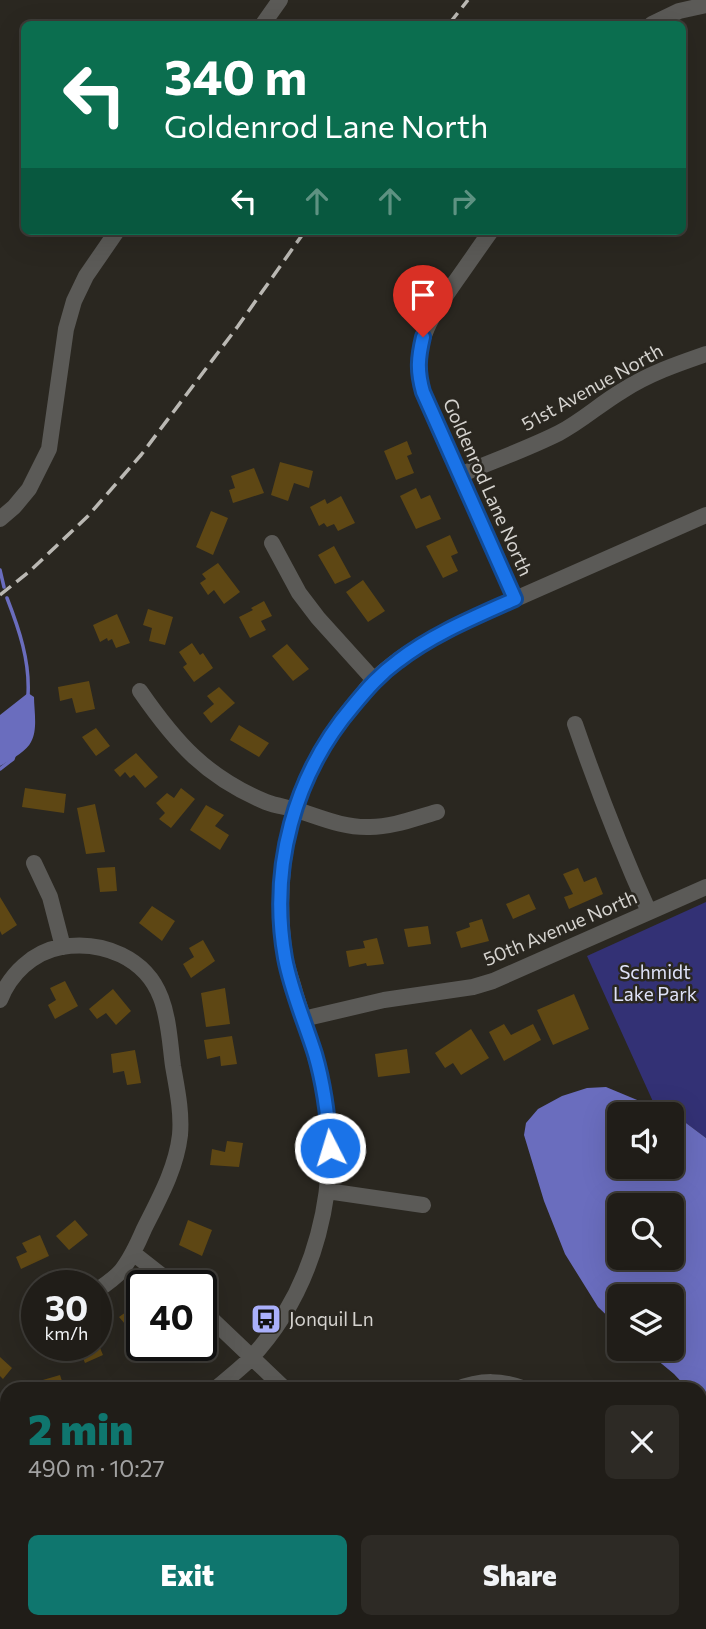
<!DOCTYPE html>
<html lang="en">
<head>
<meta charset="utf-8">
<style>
	body { margin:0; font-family:Commissioner,sans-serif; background:#2d2a25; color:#f1f3f6; height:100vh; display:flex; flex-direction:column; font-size:26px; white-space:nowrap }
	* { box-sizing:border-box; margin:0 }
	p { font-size:23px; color:#a2a2a2 }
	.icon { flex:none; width:38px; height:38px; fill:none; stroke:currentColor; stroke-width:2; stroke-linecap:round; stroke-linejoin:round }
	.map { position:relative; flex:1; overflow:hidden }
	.sheet { position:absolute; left:0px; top:1382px; width:707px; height:247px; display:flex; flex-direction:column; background:#201d18; border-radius:21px 21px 0 0; box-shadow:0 7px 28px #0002,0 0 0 2px #3d3b37 }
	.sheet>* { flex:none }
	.hud { position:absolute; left:21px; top:21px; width:665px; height:214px; border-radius:10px; box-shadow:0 7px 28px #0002,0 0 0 2px #3d3b37; background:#0b6e4f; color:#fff; overflow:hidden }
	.buttons { position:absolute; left:607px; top:1102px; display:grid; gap:14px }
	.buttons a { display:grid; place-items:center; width:77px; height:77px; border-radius:10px; background:#201d18; box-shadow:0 7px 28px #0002,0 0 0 2px #3d3b37; font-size:35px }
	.speed { position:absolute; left:21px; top:1270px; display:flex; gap:14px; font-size:35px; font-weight:700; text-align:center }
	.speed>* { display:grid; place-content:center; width:91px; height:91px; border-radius:50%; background:#201d18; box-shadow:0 7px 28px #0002,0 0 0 2px #3d3b37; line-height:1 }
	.speed small { font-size:18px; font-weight:400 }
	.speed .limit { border:4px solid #111; border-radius:10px; background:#fff; color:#111 }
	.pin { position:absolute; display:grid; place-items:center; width:60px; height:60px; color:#fff; margin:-72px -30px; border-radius:50% 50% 50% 0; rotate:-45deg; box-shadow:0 0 7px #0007 }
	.pin .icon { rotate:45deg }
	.me { position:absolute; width:77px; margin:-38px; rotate:355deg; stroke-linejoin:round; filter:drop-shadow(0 0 5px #0008) }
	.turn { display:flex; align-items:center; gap:24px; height:147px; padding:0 28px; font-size:32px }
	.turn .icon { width:91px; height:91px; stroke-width:2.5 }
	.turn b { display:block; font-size:49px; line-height:60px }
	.lanes { display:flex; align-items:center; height:66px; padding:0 28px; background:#0003; justify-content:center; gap:35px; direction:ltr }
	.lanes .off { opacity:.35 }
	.round { display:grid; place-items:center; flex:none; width:74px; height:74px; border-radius:10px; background:#2d2a25 }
	.headline { display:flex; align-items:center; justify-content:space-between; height:119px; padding:0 28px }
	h1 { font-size:42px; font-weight:800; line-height:52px; color:#0f766e }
	.action { display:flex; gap:14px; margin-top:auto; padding:14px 28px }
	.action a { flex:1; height:80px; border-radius:10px; background:#0f766e; color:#fff; font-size:28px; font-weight:800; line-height:80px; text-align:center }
	.action a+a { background:#2d2a25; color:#f1f3f6 }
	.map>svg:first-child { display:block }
</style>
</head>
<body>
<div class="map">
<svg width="706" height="1629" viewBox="0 0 706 1629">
	<rect width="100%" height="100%" fill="#2a2720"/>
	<path fill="#333175" d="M 706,902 L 706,1138 L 678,1117 L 655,1106 L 587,956 Z"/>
	<path fill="#6a6dbe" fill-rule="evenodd" d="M 28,693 L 34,697 C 34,710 38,730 31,742 C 27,751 9,761 0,766 L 0,715 Z
		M 606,1087 L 678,1117 L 706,1138 L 706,1412 L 700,1404 L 700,1390 L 688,1389 L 674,1374 L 644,1349 L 672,1349 L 672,1297 L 620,1297 L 619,1327 L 598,1307 L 565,1254 L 544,1201 L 524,1135 L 526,1123 L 538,1109 L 562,1096 L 587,1088 ZM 620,1115 L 672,1115 L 672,1167 L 620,1167 ZM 620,1206 L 672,1206 L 672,1258 L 620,1258 Z
		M 367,1622 L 658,1622 L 655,1629 L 367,1629 L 365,1625 Z"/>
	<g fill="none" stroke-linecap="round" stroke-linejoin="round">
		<path stroke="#6a6dbe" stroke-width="3.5" d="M 0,570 L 4,587
			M 7,598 C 19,629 30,661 28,695
			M 0,769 L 13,759 L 14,756"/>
	</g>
	<path fill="#5e4714" d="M 407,441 L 412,454 L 407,456 L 414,473 L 396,480 L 384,451 Z
		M 280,462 L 313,471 L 309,488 L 294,483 L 288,501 L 271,495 Z
		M 254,468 L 264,493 L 233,503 L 229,490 L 235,488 L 231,476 Z
		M 416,488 L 421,499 L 430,495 L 441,519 L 416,529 L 400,496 Z
		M 341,496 L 355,523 L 338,531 L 334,524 L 327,527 L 324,523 L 319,526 L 310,507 L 325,499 L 327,504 Z
		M 211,511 L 228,518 L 213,555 L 196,547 Z
		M 450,535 L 458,553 L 451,556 L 458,571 L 443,578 L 426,546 Z
		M 334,546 L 351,577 L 335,584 L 318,555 Z
		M 218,563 L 240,592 L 224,604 L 214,590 L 208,595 L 200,583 L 206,579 L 202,574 Z
		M 363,580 L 385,611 L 368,622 L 346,592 Z
		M 264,601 L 272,616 L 261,621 L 266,630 L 250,638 L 239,617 L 253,610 L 251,608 Z
		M 148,609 L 173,617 L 165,645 L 149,641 L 152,628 L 143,625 Z
		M 117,614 L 130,643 L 116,648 L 112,639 L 108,641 L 107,638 L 100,642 L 93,625 Z
		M 192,643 L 200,655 L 203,653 L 213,668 L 194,682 L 183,667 L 187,664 L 179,652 Z
		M 287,644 L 309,669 L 293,681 L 272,656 Z
		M 89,681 L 95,709 L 76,713 L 72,698 L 60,701 L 58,687 Z
		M 219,687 L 235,703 L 211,723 L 203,713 L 214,704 L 207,696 Z
		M 239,725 L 269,743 L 259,757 L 230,740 Z
		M 96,728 L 110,746 L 96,756 L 82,737 Z
		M 136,753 L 158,777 L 145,788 L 134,775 L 130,778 L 125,772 L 120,777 L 114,770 Z
		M 25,788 L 66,794 L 64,813 L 22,807 Z
		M 181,788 L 195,799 L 171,828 L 159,819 L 165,813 L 156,803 L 167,793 L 174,798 Z
		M 95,804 L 105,852 L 86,854 L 77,808 Z
		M 206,805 L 224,815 L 215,826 L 229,835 L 220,850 L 190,830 Z
		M 115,867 L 117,891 L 100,892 L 97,868 Z
		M 578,868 L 584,882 L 596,877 L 603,894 L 569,909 L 564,897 L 573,894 L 563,874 Z
		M 529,894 L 536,909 L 513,919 L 506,904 Z
		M 0,897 L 17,925 L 2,935 L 0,931 Z
		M 152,906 L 175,921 L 162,941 L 139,923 Z
		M 482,919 L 489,941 L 461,948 L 456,932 L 470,927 L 469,923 Z
		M 428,926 L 431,944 L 408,947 L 404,929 Z
		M 377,938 L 384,964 L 367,966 L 366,963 L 349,967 L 346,951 L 365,948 L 363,941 Z
		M 203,940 L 215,961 L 191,978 L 183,964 L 194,957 L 189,948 Z
		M 65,981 L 78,1006 L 55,1019 L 48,1005 L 56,1000 L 50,988 Z
		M 225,988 L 230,1024 L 206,1027 L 201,993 Z
		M 113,989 L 131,1011 L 116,1025 L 106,1013 L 97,1019 L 89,1009 Z
		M 574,994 L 589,1029 L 553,1045 L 537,1010 Z
		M 504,1024 L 511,1035 L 533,1024 L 541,1040 L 504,1061 L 489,1032 Z
		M 471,1029 L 489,1058 L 461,1075 L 453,1063 L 445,1068 L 435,1053 Z
		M 232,1036 L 237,1064 L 221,1066 L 220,1056 L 207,1059 L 204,1040 Z
		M 407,1049 L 410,1073 L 378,1077 L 375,1054 Z
		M 135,1050 L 141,1083 L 127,1085 L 124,1071 L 113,1073 L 111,1054 Z
		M 227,1141 L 243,1143 L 239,1167 L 210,1165 L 212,1149 L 225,1152 Z
		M 75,1220 L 88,1235 L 69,1250 L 56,1236 Z
		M 188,1220 L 212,1230 L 202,1256 L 179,1245 Z
		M 40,1235 L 49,1256 L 21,1269 L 16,1257 L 27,1252 L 22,1243 Z
		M 133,1307 L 141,1316 L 142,1315 L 142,1336 L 138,1339 L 119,1317 Z
		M 102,1326 L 108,1338 L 98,1343 L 103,1355 L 85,1363 L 78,1346 L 96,1346 L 96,1329 Z
		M 0,1357 L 12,1368 L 3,1379 L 0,1376 Z
		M 60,1375 L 65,1390 L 37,1390 L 36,1382 Z"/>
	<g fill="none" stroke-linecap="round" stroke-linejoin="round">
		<path stroke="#5b5a57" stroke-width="16" d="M 263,24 L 280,0
			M 652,24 L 679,11 L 706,5
			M 491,231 C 478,249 466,267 453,285 C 428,321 411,347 423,392 L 515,599
			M 460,475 C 493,461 527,449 559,433 C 582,421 600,404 622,391 C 648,374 677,364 706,354
			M 0,519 L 14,507 L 29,489 L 49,449 L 66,329 L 74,301 L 86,276 L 117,231
			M 272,543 L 299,593 L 318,618 L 374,680
			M 140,691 C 176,743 206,777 266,802 C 276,806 287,807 297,810 C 322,818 344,828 370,827 C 393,827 415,818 437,812
			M 575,724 C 597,788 621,850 649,912
			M 34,863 L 50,897 L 63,947
			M 0,1000 C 10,974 33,952 61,947 C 103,940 146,958 161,998 C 169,1019 170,1044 173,1066 C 177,1089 182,1112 180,1135 C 176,1169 159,1199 144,1229 C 138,1243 131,1259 121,1271 C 114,1279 105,1285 96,1291
			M 303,1019 L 384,1000 L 473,987 L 493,981 L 706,887
			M 327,1191 L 423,1205
			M 133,1253 L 175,1286
			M 201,1309 L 286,1390
			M 32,1319 L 37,1317
			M 214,1390 C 226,1380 239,1370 250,1359 C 316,1289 341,1186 324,1093 C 318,1058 305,1025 295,992 C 292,980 287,968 285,956 C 272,863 292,777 354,704 C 361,696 367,687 374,680 C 400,655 432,638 463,622 L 706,515
			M 455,1390 C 481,1379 503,1380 528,1390
			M 0,1494 L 7,1491
			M 0,1575 L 7,1591
			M 20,1622 L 23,1629
			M 271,1622 L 272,1629"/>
		<path stroke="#bab8b3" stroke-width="3.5" stroke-dasharray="14 7" stroke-linecap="butt" d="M 449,24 L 468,0
			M 0,595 L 30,571 L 88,516 L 141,455 L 238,326 L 305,231"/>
	</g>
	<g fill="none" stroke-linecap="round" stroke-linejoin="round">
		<g stroke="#114b97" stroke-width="18">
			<path id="route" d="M 330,1148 C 328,1116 324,1085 315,1054 C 305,1022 291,991 285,958 C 269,868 294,775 353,706 C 367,689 380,674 398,661 C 433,634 475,617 515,599 L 423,392 C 417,371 418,358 423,337"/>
		</g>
		<use href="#route" stroke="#1a73e8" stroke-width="12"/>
	</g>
	<defs>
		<g id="bus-square" transform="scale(1.575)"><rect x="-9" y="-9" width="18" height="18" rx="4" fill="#aab0fb" stroke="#2a2720"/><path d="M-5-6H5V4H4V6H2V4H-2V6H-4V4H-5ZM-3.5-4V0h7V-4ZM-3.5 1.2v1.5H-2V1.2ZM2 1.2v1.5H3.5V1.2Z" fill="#111"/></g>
	</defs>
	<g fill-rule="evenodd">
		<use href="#bus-square" x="266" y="1319"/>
	</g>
	<g text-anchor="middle" stroke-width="5" stroke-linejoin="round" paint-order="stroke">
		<g font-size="19" fill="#d5d3cf" stroke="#2a2720">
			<text transform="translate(592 387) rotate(-29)" y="7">51st Avenue North</text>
			<text transform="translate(488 487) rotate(66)" y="7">Goldenrod Lane North</text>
			<text transform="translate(560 928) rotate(-23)" y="7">50th Avenue North</text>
		</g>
		<g font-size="19" fill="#dfe2f8" stroke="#2a2720">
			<text x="655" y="979">Schmidt<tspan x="655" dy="22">Lake Park</tspan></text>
		</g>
		<g font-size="19" fill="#d5d3cf" stroke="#2a2720" text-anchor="start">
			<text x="289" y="1326">Jonquil Ln</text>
		</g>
	</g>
</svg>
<div class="buttons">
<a><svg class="icon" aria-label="sound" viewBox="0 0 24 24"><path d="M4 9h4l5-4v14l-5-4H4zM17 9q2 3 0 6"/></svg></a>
<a><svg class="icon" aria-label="search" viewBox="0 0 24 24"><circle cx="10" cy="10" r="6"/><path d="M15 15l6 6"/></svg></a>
<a><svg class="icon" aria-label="layers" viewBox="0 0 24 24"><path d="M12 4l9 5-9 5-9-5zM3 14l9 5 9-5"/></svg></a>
</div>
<div class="speed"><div>30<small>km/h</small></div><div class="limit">40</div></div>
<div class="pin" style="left:423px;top:337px;background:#d93025"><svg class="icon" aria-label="arrive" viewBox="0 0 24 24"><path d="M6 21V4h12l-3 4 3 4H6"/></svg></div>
<svg class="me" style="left:330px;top:1148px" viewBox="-20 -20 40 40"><circle r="17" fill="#1a73e8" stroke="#fff" stroke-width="3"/><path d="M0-11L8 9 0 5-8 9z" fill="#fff"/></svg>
<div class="hud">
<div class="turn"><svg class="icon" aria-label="left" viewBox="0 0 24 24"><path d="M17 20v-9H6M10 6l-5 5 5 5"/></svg><div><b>340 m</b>Goldenrod Lane North</div></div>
<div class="lanes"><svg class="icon" aria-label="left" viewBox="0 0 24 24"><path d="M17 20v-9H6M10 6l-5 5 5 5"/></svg><svg class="icon off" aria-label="ahead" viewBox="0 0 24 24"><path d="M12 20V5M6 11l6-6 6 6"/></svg><svg class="icon off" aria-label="ahead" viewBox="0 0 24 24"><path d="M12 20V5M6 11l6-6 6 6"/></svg><svg class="icon off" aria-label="right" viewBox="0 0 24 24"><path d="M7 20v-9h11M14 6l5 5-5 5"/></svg></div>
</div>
<section class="sheet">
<div class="headline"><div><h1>2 min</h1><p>490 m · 10:27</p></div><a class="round"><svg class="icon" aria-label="close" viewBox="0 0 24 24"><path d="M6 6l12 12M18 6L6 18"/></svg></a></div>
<div class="action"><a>Exit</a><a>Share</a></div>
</section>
</div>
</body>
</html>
